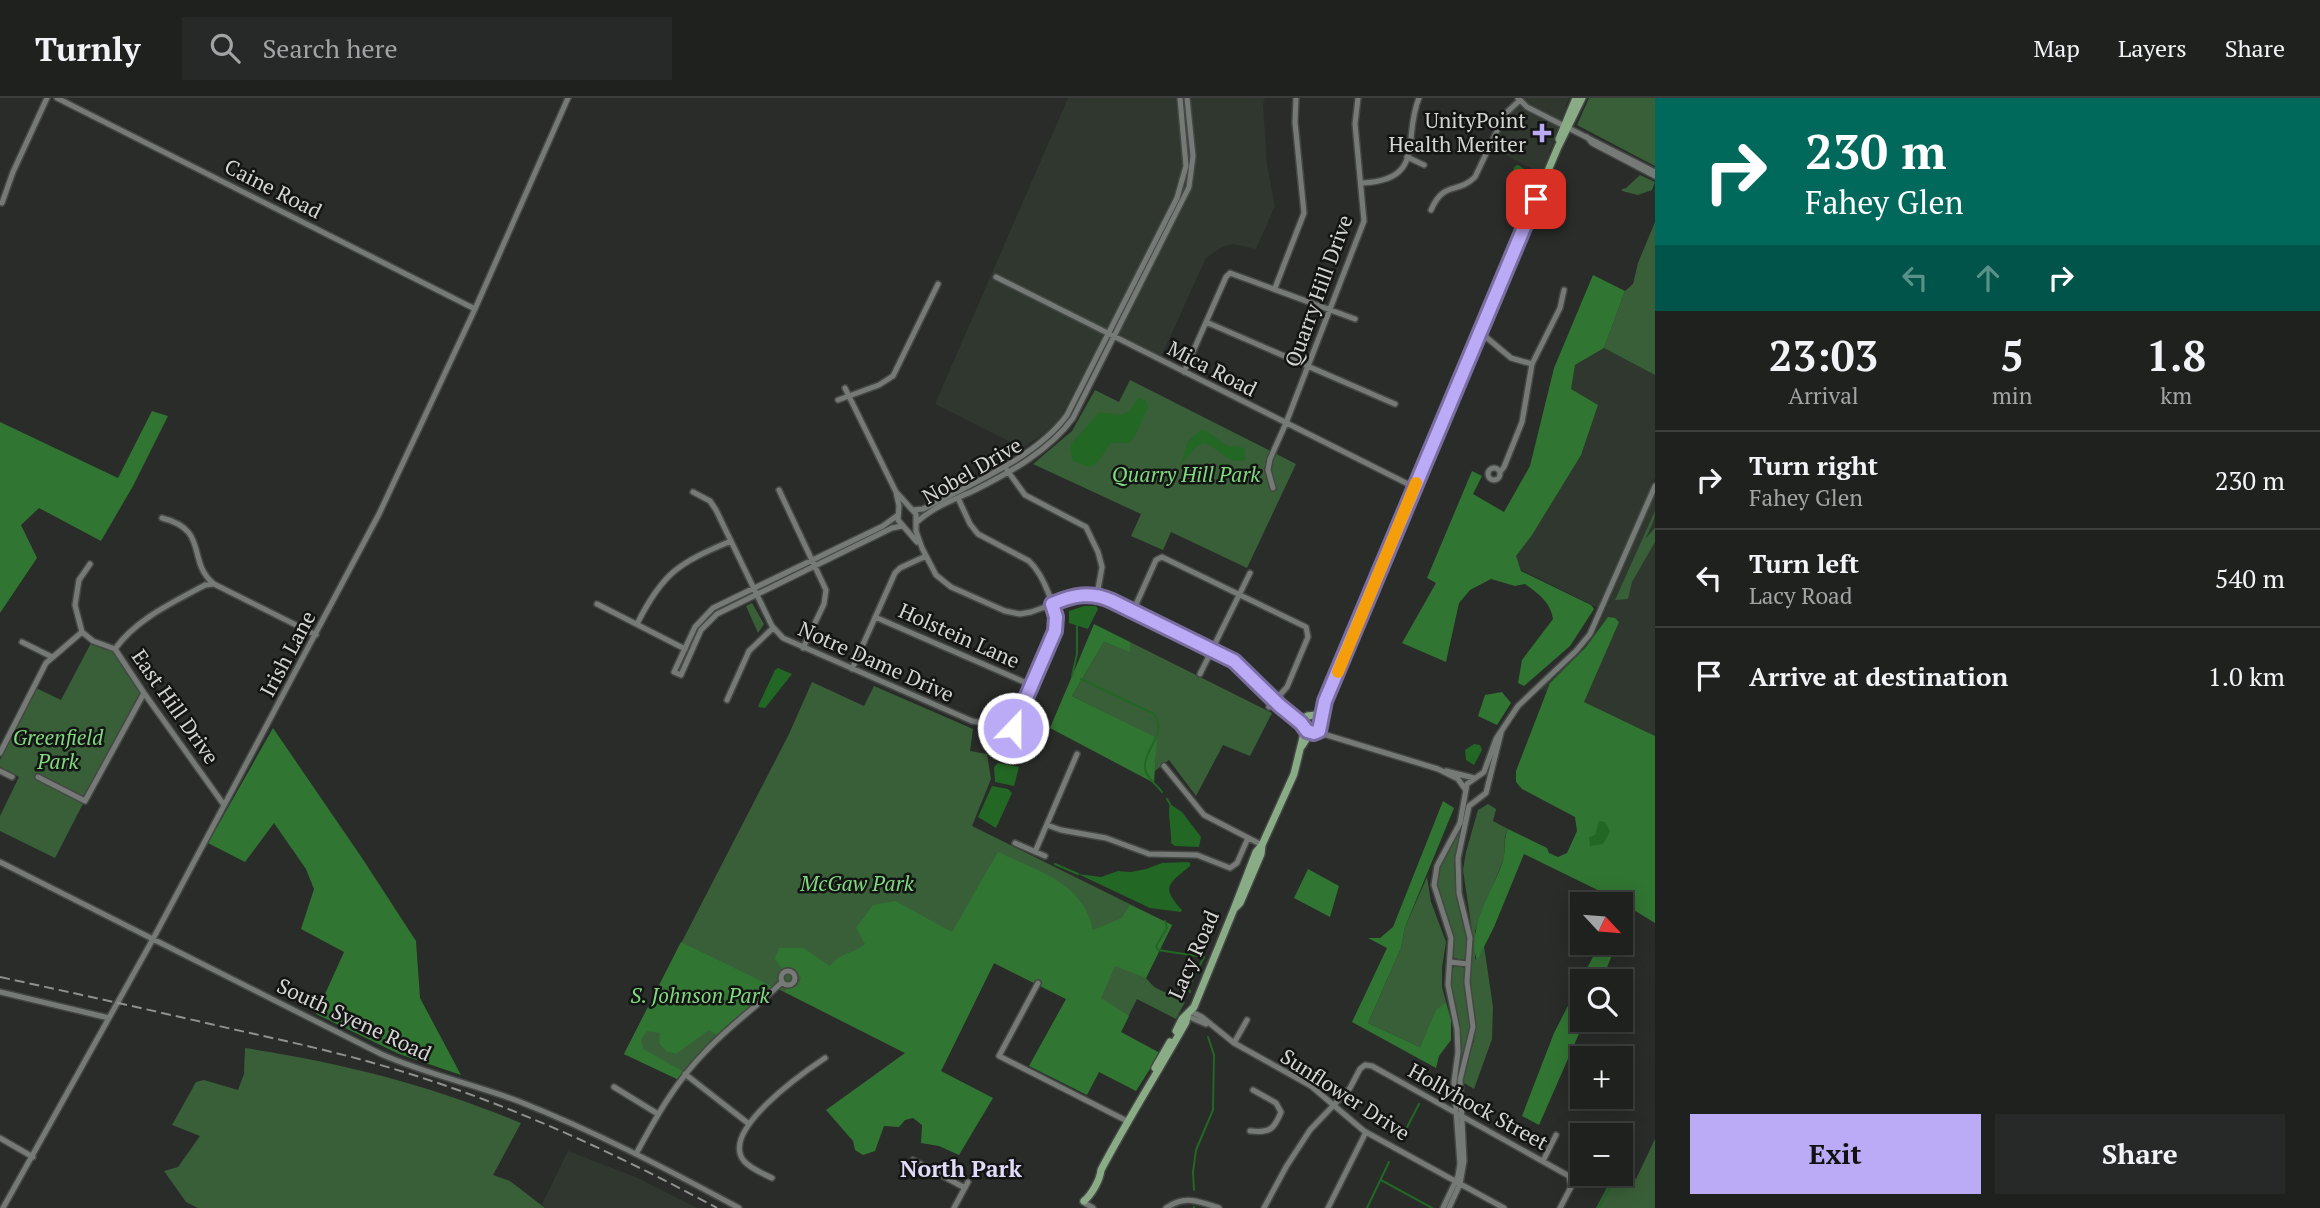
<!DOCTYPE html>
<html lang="en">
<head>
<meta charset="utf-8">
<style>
	body { margin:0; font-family:"PT Serif",serif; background:#272928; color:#f1f3f6; height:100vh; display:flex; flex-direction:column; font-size:26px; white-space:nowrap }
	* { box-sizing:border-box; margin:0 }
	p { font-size:23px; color:#a1a3a4 }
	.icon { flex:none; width:38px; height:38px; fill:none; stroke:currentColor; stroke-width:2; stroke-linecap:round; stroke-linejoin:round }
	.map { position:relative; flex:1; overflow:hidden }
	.details { display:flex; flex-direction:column; background:#1f211f; width:665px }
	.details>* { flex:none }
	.top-card { background:#00695c; color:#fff; overflow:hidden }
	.needle { width:46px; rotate:116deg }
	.fabs { position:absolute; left:1570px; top:794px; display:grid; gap:14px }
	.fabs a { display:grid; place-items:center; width:63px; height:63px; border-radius:0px; background:#1f211f; box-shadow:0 4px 18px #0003,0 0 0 2px #3c3e3d; font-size:35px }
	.pin { position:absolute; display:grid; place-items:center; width:60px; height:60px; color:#fff; margin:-30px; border-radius:14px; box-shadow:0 4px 10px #0006 }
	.me { position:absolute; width:77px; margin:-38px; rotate:22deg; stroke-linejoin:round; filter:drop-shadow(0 0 5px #0008) }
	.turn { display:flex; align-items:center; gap:24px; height:147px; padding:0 35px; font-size:32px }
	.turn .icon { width:91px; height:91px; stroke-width:2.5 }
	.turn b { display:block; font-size:49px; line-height:60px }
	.lanes { display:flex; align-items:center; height:66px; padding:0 35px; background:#0003; justify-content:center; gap:35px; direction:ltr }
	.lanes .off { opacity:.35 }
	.eta { display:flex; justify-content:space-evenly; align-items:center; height:119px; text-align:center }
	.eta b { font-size:42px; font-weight:600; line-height:49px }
	.action { display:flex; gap:14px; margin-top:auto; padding:14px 35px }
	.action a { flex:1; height:80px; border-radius:0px; background:#bbaaf6; color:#111; font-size:28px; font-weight:600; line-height:80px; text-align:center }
	.action a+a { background:#272928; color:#f1f3f6 }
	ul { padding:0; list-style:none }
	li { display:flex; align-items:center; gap:21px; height:98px; padding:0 35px; border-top:2px solid #3c3e3d }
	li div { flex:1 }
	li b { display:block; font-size:26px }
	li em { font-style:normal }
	header { display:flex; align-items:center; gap:42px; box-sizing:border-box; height:98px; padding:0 35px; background:#1f211f; border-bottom:2px solid #3c3e3d }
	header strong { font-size:33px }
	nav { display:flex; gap:38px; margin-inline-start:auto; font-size:24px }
	.search { width:490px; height:63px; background:#272928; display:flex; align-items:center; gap:18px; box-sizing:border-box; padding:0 24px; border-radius:0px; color:#a1a3a4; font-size:26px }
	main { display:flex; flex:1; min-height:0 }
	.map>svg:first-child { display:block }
</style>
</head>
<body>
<header>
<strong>Turnly</strong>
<div class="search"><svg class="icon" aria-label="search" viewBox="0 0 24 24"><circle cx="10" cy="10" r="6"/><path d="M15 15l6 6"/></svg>Search here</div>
<nav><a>Map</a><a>Layers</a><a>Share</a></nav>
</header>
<main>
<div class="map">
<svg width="1655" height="1110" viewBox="0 0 1655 1110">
	<rect width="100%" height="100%" fill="#292c29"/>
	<path fill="#2f372f" d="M 1068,0 L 1265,0 L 1263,7 L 1267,67 L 1275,108 L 1256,151 L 1233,146 L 1222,149 L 1206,160 L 1161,259 L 1108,230 L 1060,321 L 1050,332 L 1022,350 L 935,306 Z
		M 1524,0 L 1569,0 L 1542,76 L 1492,50 L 1508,17 Z
		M 1604,250 L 1655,277 L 1655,379 L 1598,510 L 1510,466 L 1597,307 L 1570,291 L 1575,267 Z
		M 1655,397 L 1655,638 L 1584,604 L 1539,591 L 1585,549 L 1597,531 Z
		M 568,1053 L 638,1080 L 697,1110 L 545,1110 L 542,1106 Z"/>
	<path fill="#395f38" d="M 1589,0 L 1655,0 L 1655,68 L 1577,27 Z
		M 1640,77 L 1655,84 L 1652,92 L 1638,97 L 1622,93 L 1622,91 L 1626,90 Z
		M 1655,124 L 1655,277 L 1604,250 L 1625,193 L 1633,186 L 1638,165 Z
		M 1130,282 L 1296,366 L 1247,470 L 1171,434 L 1163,452 L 1131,438 L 1141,416 L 1033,366 L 1072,333 L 1095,292 L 1119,304 Z
		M 1655,413 C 1655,427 1645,436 1643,450 L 1645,441 L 1655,430 L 1655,444 L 1632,484 L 1628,501 L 1615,502 Z
		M 752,505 L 764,526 L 758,535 L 746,508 Z
		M 1104,544 L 1130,553 L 1130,544 L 1272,615 L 1250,658 L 1223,647 L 1196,698 L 1169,662 L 1155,673 L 1156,640 L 1072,598 Z
		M 91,545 L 114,553 L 140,595 L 55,760 L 0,733 L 0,718 L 19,679 L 0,669 L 0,662 L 36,590 L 61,602 Z
		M 812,584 L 864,608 L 874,588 L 973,631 L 970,653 L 987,656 L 991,681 L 972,728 L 1172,827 L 1146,880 L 1154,889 L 1185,904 L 1176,921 L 1137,901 L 1123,929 L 994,865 L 941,973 L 774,889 L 717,937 L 677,981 L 624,956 L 789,636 Z
		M 1488,706 L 1496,711 L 1493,723 L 1508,731 L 1505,739 L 1504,760 L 1475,833 L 1475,861 L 1477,862 L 1484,848 L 1493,909 L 1492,941 L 1474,991 L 1464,985 L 1464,972 L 1474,943 L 1476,922 L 1470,888 L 1472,833 L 1463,772 L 1466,754 L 1478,712 Z
		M 1463,724 L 1455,778 L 1458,801 L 1468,837 L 1467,860 L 1464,862 L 1454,860 L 1453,835 L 1436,789 L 1439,769 Z
		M 1427,779 L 1431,804 L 1446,844 L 1442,870 L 1442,889 L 1446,904 L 1436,913 L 1420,949 L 1368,925 L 1401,850 L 1405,829 Z
		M 1455,868 L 1463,869 L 1466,873 L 1471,926 L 1461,965 L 1459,965 L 1460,938 L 1451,890 L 1452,871 Z
		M 245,950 C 343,965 430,987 521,1025 L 493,1077 L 510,1083 L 545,1110 L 198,1110 L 186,1104 L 164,1073 L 178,1069 L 200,1038 L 172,1027 L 196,984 L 204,982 L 238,992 L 244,976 Z
		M 1655,1041 L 1655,1110 L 1596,1110 L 1614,1076 L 1620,1076 L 1621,1073 L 1636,1081 Z"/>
	<path fill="#317532" d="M 1593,177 L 1625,193 L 1604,250 L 1575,267 L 1571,291 L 1598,307 L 1581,357 L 1532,437 L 1516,458 L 1521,473 L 1591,507 L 1594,511 L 1570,548 L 1524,588 L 1518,585 L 1522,562 L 1553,521 C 1551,505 1538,495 1525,486 L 1515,488 L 1491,481 L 1470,492 L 1459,505 L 1446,564 L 1402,545 L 1436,485 L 1427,480 L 1472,373 L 1482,378 L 1473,396 L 1504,414 L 1530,368 L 1554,270 Z
		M 152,313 L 168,318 L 133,388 L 101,443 L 39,410 L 21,427 L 37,460 L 0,515 L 0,324 L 118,380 Z
		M 1608,519 L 1615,520 L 1619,524 L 1584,604 L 1655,638 L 1655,825 L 1632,811 L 1621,838 L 1620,807 L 1616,807 L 1614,800 L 1524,756 L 1494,829 L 1477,863 C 1466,831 1493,793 1503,763 C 1506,752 1503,742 1508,731 L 1547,750 L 1549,755 L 1558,759 L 1567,755 L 1577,733 L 1575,719 L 1522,691 L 1516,684 L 1516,673 L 1550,585 L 1586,549 Z
		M 1094,526 L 1130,544 L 1130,554 L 1104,544 L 1072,598 L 1157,640 L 1154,685 L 1050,630 Z
		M 1502,594 L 1511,605 L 1497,627 L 1478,618 L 1485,597 Z
		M 273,630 L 362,760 L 416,843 L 420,900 L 461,977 L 399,956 L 316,916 L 344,854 L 301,831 L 314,791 L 306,771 L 274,725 L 245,764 L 208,745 Z
		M 1443,703 L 1454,710 L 1405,829 L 1401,850 L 1368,925 L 1420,949 L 1436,912 L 1446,904 L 1451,922 L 1451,942 L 1439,958 L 1436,970 L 1352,924 L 1387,850 L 1368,840 L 1380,840 L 1393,829 Z
		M 998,754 C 1039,774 1082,783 1093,832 L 1122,820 L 1130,807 L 1172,827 L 1146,880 L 1115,868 L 1101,900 L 1129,918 L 1121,934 L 1160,955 L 1136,993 L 1099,974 L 1087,997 L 1029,968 L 1066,901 L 994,865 L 941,973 L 993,1000 L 959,1057 L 939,1048 L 921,1045 L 922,1027 L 913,1020 L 905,1022 L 899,1029 L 884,1028 L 875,1053 L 863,1057 L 855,1052 L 853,1043 L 826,1012 L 905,955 L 785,894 L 786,891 L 798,888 L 801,880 L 795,871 L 782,871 L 775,861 L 779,850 L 803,850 L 830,868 C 842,853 852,857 865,846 L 856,830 L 873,807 L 895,803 L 952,834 Z
		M 1308,771 L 1339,788 L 1330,819 L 1294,800 Z
		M 681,844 L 773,889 L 717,937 L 709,932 L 676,956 L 666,953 L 659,945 L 660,935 L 647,933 L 641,942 L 643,951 L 684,974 L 677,981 L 624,956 Z
		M 1600,845 L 1617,845 L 1601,884 L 1582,884 L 1582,922 L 1585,922 L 1539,1027 L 1522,1018 L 1554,935 Z"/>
	<path fill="#226724" d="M 1518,67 L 1532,76 L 1526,90 L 1515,88 L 1509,81 L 1515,68 Z
		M 1139,300 L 1146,303 L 1148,309 L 1134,340 L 1128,345 L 1111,345 L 1097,365 L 1090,369 L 1073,363 L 1070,351 L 1072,345 L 1099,314 L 1120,317 L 1128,314 Z
		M 1201,332 L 1205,332 L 1227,348 L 1241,349 L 1244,351 L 1245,362 C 1226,367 1220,349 1203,345 L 1195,350 L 1181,366 L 1188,343 Z
		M 1084,508 L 1096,508 L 1098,511 L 1088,531 L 1069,525 L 1069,513 Z
		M 778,570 L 792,576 L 765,610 L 758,609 L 760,604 L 775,572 Z
		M 1474,646 L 1480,647 L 1482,652 L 1474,667 L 1466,662 L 1465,652 Z
		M 998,665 L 1019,669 L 1014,688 L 995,684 L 994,669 Z
		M 992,688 L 1008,691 L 1012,695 L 996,730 L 978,719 Z
		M 1170,706 L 1182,714 L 1201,739 L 1199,749 L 1175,748 L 1171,745 C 1172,734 1167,713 1170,706 Z
		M 1599,723 L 1605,724 L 1610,733 L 1603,746 L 1590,748 L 1589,739 L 1595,737 Z
		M 1188,764 L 1190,765 L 1190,768 C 1169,786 1160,788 1182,812 L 1181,814 L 1150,810 L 1078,776 L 1101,779 L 1118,773 L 1131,774 L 1146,771 L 1162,765 Z"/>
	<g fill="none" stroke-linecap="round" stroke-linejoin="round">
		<path stroke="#226724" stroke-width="2" d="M 1072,578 L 1077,556 L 1077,528
			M 1081,581 L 1154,616 C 1168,637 1143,651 1145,671 C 1147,681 1157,687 1162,694
			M 1167,701 L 1170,706
			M 1055,766 L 1078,776
			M 1165,823 L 1167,830 L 1156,848 L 1158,852 L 1204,859 L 1188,890 L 1190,894
			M 1401,1041 L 1419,1006
			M 1381,1082 L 1432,1110
			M 1194,1092 L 1193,1074 L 1196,1052 L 1213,1012 L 1214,957 L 1208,939
			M 1194,1110 L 1194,1109
			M 1367,1110 L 1389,1064
			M 1599,1110 L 1613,1084"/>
		<g stroke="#444744" stroke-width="8">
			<path id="minor" d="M 57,0 L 475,211
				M 1518,0 L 1527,9 L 1655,74
				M 1587,39 L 1592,45 L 1655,78
				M 1407,59 L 1424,67
				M 1362,85 C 1427,82 1402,40 1419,0
				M 2,105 L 13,74 L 47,0
				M 1431,112 C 1444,82 1457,97 1475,79 L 1505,16 L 1519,3
				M 996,179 L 1414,389
				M 1275,190 L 1304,115 L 1295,24 L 1296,0
				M 1206,224 L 1395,306
				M 1480,234 L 1511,260 L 1532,266
				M 1184,274 L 1226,179 L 1230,175 L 1355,221
				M 845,290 L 896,394 L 899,408 L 898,422 L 917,444
				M 838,302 L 879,287 L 893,278 L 938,186
				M1488 376a6 6 0 1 1 12 0a6 6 0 1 1-12 0Z
				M 1007,372 L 1025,397 L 1086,429 L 1098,454 L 1102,469 L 1097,497
				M 1500,374 L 1504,369 L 1522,324 L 1532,266 L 1560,210 L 1564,192
				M 1273,390 L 1268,372 L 1270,361 L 1286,325 L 1364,123 L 1355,26 L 1358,0
				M 779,392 L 826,492 L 824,506 L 803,550
				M 693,394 L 710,403 L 716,412 L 772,528 L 783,540 L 972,623 L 1045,636
				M 896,394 L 916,416 L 916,433 L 922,450 L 936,477 L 951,489 L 1005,513 L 1020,516 L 1031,514 L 1079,497 L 1092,496 L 1104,499 L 1233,563 L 1279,607 L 1294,617 L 1304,628
				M 958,400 L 970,426 L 978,436 L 1029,463 C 1043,476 1059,514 1055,533 L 1013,630
				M 913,412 L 923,411 C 969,387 1037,359 1067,317 L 1177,100 L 1186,68 L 1180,0
				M 898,417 L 883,428 L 713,510 L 695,529 L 674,574 L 681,577 L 701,532 L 717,516 L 892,430 L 902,428
				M 162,420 C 210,432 186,463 214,486 L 316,537
				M 917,424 C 933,409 953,402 973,393 C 1009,375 1049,353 1073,320 L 1189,89 L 1193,58 L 1187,0
				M 90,466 L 79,482 L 75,507 L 82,534 L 93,543 L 115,551 L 144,595 L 224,707
				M 597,506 L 685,551
				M 1133,513 L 1156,462 L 1162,459 L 1306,529 L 1308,539 L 1287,589 L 1269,609
				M 875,519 L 1031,587
				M 637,526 C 663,474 679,465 731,443
				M 22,544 L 52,559
				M 115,551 C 136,521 174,504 205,487 L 213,486
				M 852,571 L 895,475 L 900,470 L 926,458
				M 1200,576 L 1250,475
				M 727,602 L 749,553 L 773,530
				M 1317,634 L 1438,671 L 1458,681 L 1465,691
				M 0,655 L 46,565 L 82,534
				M 1164,668 L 1204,717 L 1262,747
				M 0,673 L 12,679
				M 1446,673 L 1474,680
				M 38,679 L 85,703 L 144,595
				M 1047,727 L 1061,732 L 1106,740 L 1149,756 L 1197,757 L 1230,770 L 1237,765 L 1248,740
				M 1015,745 L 1045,758
				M 1035,754 L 1077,656
				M 0,764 L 381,956 C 426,976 473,986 518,1003 C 594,1033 667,1071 739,1110
				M 1450,864 L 1468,866
				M781 880a7 7 0 1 1 14 0a7 7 0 1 1-14 0Z
				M 1038,885 L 999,958 L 1127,1023
				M 0,894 L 109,920
				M 1190,913 L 1202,919 L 1234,945 L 1311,988 L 1364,1033 L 1504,1110
				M 1187,918 L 1206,926
				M 1234,945 L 1247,922
				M 685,976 L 749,1026
				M 614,989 L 658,1016
				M 1250,1033 C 1269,1035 1274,1032 1281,1014 L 1276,1005 L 1253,992
				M 0,1040 L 33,1059
				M 636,1056 C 656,1019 676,983 706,953 C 729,928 758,908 782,884
				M 913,1062 L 965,1090
				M 1543,1063 L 1556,1037
				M 772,1080 C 764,1076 751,1071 744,1063 C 719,1033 804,974 825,960
				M 1083,1104 L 1093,1110
				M 3,1110 L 153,841 L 379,416 L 475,211 L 568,0
				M 954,1110 L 968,1084
				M 1166,1110 C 1185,1097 1199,1103 1219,1110
				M 1264,1110 L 1286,1069 L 1310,1032 L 1350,990 L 1360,971 L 1365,967 L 1372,968 L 1569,1078 L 1571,1089 L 1560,1110
				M 1328,1110 L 1366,1034
				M 1443,1110 L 1458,1078 L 1460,1066 L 1454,984 L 1458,954 L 1457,931 L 1448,887 L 1451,840 L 1434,787 L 1437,768 L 1460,725 L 1467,686 L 1484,674 L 1496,641 L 1518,608 L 1576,553 L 1590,536 L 1655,388
				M 1449,1110 L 1460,1086 L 1464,1063 L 1460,982 L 1473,929 L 1467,884 L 1470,840 L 1459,795 L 1458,760 L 1469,708 L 1486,695 L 1501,635"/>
		</g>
		<g stroke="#444744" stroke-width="10">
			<path id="major" d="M 1559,41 L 1576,0
				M 1307,633 L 1304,625 L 1307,618 L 1316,617 L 1321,622
				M 1302,648 L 1307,640 L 1322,629 L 1325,603 L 1558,49 L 1582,0
				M 1262,747 L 1261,756 L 1240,805 L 1234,811 L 1256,754 L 1262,747 L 1294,676 L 1305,631
				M 1176,933 L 1182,921 L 1194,909 L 1234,811
				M 1155,970 L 1170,944
				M 1084,1103 C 1092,1096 1100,1082 1101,1072 C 1128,1021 1158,974 1186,924 L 1187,918"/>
		</g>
		<use href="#minor" stroke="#767a76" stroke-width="5"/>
		<use href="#major" stroke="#89ac87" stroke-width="7"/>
		<path stroke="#8f918e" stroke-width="2" stroke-dasharray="10 5" stroke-linecap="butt" d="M 0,879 C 78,896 155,913 232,931 C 291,944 350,957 407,975 C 516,1009 617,1056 717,1110"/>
	</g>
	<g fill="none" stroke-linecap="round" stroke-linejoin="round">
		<g stroke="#7a6ea0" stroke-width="18">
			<path id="route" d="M 1013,630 L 1055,533 L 1056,519 L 1052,506 C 1073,497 1091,493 1112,503 L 1234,563 L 1279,607 L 1301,625 L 1307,633 L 1314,635 L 1319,633 L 1325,603 L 1536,101"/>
		</g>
		<use href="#route" stroke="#bbaaf6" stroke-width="12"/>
		<path stroke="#f59e0b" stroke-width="12" d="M 1338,574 L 1416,385"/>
	</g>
	<path fill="#bbaaf6" stroke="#131413" stroke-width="2.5" d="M1538.5 24.5h7v7h7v7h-7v7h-7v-7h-7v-7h7z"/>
	<g text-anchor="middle" stroke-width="5" stroke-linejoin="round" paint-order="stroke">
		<g font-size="21" fill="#d4d6d3" stroke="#131413" text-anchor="end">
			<text x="1526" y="30">UnityPoint<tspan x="1526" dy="24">Health Meriter</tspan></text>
		</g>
		<g font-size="21" fill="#d4d6d3" stroke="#131413">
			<text transform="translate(273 91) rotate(27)" y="7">Caine Road</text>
			<text transform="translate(1319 193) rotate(-70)" y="7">Quarry Hill Drive</text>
			<text transform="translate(1212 271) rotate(27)" y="7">Mica Road</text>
			<text transform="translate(972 373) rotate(-30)" y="7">Nobel Drive</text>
			<text transform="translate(959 538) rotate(24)" y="7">Holstein Lane</text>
			<text transform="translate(288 556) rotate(-62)" y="7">Irish Lane</text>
			<text transform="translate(876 564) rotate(24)" y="7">Notre Dame Drive</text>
			<text transform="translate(175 609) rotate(55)" y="7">East Hill Drive</text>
			<text transform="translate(1194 857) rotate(-66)" y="7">Lacy Road</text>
			<text transform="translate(354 922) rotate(25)" y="7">South Syene Road</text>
			<text transform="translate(1345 997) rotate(33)" y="7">Sunflower Drive</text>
			<text transform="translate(1478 1009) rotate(29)" y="7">Hollyhock Street</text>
		</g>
		<g font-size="21" font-style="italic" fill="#7fd97e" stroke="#131413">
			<text x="1186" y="384">Quarry Hill Park</text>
			<text x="58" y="647">Greenfield<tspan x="58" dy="24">Park</tspan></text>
			<text x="857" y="793">McGaw Park</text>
			<text x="700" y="905">S. Johnson Park</text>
		</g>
		<g font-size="23" font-weight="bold" fill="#e1dbf9" stroke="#131413">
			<text x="961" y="1079">North Park</text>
		</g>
	</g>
</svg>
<div class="fabs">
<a><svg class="needle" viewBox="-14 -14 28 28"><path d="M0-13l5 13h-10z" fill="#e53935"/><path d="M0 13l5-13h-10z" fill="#a1a3a4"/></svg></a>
<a><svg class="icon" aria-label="search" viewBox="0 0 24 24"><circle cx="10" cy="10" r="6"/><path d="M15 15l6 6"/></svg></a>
<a>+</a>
<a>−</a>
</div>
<div class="pin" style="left:1536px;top:101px;background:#d93025"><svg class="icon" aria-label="arrive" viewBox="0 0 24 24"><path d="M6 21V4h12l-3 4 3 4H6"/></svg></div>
<svg class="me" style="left:1013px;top:630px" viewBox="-20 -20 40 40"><circle r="17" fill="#bbaaf6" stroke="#fff" stroke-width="3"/><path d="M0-11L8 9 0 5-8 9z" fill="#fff"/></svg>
</div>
<section class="details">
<div class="top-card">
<div class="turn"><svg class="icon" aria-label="right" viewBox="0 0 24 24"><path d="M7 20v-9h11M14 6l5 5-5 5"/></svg><div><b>230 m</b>Fahey Glen</div></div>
<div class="lanes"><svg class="icon off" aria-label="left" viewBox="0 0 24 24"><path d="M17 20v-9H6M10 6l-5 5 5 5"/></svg><svg class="icon off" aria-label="ahead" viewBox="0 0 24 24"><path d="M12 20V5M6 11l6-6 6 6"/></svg><svg class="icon" aria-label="right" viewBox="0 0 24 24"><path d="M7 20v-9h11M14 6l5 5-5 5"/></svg></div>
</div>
<div class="eta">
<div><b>23:03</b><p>Arrival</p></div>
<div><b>5</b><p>min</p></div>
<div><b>1.8</b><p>km</p></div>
</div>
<ul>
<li><svg class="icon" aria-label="right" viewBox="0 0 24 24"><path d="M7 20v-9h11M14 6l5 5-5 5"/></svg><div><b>Turn right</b><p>Fahey Glen</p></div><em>230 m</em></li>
<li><svg class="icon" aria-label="left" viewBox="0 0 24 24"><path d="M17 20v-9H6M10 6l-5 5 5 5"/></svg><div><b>Turn left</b><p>Lacy Road</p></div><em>540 m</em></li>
<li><svg class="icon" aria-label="arrive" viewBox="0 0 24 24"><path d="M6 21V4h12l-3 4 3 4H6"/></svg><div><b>Arrive at destination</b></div><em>1.0 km</em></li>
</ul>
<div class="action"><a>Exit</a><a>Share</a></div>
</section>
</main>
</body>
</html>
